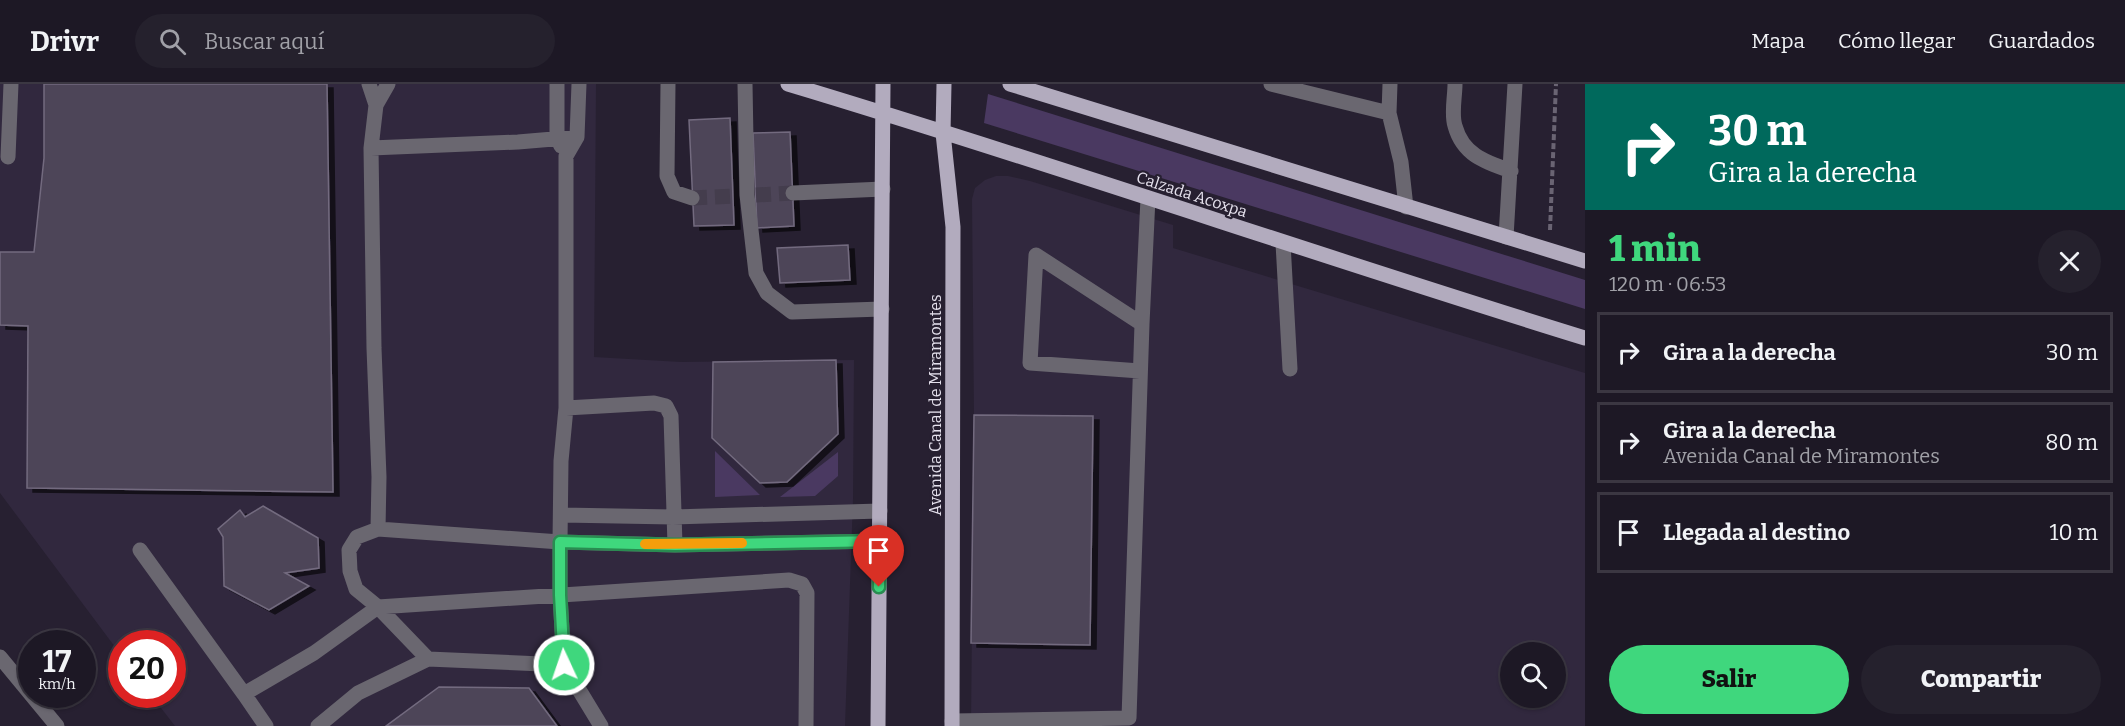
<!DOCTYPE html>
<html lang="es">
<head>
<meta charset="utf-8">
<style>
	body { margin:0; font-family:Bitter,serif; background:#25212d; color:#f1f3f6; height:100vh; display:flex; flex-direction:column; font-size:22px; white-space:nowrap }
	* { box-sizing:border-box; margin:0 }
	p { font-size:20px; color:#a0a0a7 }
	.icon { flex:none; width:33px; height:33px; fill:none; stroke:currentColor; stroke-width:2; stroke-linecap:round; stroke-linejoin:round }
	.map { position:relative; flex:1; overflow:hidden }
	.side { display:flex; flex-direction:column; background:#1d1825; width:540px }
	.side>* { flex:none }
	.top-card { background:#00695c; color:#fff; overflow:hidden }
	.controls { position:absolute; left:1500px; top:558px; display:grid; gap:12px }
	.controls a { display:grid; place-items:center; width:66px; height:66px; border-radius:50%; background:#1d1825; box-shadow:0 2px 4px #0004,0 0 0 2px #3b3742; font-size:30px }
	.speed { position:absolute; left:18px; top:546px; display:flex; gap:12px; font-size:30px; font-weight:700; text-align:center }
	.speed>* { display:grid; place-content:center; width:78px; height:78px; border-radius:50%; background:#1d1825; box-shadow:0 2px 4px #0004,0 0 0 2px #3b3742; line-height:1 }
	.speed small { font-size:15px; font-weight:400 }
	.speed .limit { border:9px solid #d22; background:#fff; color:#111 }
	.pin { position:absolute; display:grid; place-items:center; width:51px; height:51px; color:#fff; margin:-62px -26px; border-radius:50% 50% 50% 0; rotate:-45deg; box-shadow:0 0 6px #0007 }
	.pin .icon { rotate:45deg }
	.me { position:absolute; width:66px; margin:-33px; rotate:357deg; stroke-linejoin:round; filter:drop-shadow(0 0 4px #0008) }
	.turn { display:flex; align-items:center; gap:21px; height:126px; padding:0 24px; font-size:27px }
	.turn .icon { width:78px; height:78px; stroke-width:2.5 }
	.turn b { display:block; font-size:42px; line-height:51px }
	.round { display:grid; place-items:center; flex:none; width:63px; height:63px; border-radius:32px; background:#25212d }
	.summary { display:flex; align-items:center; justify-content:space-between; height:102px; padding:0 24px }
	h1 { font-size:36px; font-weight:800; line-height:45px; color:#3fd77d }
	.primary-button { display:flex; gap:12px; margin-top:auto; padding:12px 24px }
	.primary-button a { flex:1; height:69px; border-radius:36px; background:#3fd77d; color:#111; font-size:24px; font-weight:800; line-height:69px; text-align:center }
	.primary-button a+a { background:#25212d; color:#f1f3f6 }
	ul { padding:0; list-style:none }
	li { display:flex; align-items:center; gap:18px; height:81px; margin:0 12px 9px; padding:0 12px; border:3px solid #3b3742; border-radius:0px }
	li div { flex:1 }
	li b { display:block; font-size:22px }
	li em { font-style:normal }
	header { display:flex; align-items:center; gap:36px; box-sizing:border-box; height:84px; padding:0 30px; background:#1d1825; border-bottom:2px solid #3b3742 }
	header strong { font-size:28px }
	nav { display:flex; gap:33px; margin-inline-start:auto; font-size:21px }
	.search { width:420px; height:54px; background:#25212d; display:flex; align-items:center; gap:15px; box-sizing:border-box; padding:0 21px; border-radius:33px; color:#a0a0a7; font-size:22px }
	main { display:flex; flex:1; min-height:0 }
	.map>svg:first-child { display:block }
</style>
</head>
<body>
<header>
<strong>Drivr</strong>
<div class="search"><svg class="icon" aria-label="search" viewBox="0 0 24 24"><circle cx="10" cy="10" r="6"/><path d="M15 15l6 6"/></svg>Buscar aquí</div>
<nav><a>Mapa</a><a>Cómo llegar</a><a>Guardados</a></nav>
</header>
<main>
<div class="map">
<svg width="1585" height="642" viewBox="0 0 1585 642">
	<defs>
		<filter id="shadow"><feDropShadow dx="6" dy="4" stdDeviation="0" flood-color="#0009"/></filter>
	</defs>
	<rect width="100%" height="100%" fill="#272031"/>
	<path fill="#31283e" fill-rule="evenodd" d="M 0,0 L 596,0 L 594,273 L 681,278 L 854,276 L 853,415 L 845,642 L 175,642 L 151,611 L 172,610 L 172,560 L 122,560 L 121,571 L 0,409 Z
		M 996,92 L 1008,92 L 1030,97 L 1173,141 L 1173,164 L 1585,289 L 1585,642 L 971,642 L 974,331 L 972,115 L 975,104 L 985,96 ZM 1510,568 L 1556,568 L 1556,614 L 1510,614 Z"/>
	<path fill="#4a3961" d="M 988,10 L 1585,196 L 1585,225 L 984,39 Z
		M 715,367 L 760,411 L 715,413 Z
		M 838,368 L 838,392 L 815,412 L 780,413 Z"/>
	<path fill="#4d4558" stroke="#736b7f" stroke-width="1.5" filter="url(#shadow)" d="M 44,0 L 327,0 L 333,408 L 27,404 L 28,242 L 0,241 L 0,168 L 34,168 L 44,74 Z
		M 730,34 L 734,141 L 694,142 L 689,36 Z
		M 790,48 L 794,142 L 757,144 L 753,49 Z
		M 848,161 L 850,196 L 780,199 L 777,164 Z
		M 836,276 L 838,350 L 787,398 L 760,399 L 712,354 L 713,278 Z
		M 974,331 L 1093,332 L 1090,561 L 971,559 Z
		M 263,422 L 318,454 L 319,484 L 285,489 L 309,502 L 269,526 L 224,502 L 223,453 L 218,445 L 240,426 L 245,433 Z
		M 439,603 L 529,604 L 557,642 L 386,642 Z"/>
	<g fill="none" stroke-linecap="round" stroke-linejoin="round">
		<path stroke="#443d4d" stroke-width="15" stroke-dasharray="15 8" stroke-linecap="butt" d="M 756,111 L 793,109
			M 692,114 L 734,112"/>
		<path stroke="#6a6473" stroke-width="4" stroke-dasharray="6 3" stroke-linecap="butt" d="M 1550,146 L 1556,0"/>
		<path stroke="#6a6770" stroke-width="15" d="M 369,0 L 376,21
			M 388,0 L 376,21 L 371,64 L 374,264 L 379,393 L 378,445 L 357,453 L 349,466 L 350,487 L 356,505 L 378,523 L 428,575 L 564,581
			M 557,0 L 557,54 L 561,62
			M 579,0 L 577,53 L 566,72 L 566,324 L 561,377 L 560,458 L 560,511 L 564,581 L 601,642
			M 668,0 L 667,92 L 674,108 L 692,114
			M 745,0 L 747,111 L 756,189 L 767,209 L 792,228 L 882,225
			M 1271,0 L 1389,29
			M 1390,0 L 1389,29 L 1401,78 L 1406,123
			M 1455,0 C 1455,13 1451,30 1455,42 C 1463,71 1485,78 1511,87
			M 371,64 L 518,58 L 577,53
			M 8,73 L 11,0
			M 793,109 L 883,105
			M 1506,153 L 1515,0
			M 1283,159 L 1290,285
			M 1036,171 L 1030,279 L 1140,287
			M 1142,240 L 1148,114
			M 566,324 L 654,319 L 666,322 L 671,332 L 675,461
			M 562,431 L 673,433 L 880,427
			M 378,445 L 560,458 L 675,461 L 880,457
			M 140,466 L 244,610
			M 0,573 L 57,642
			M 952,637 L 1129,634 L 1142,240 L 1036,171
			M 266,642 L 244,610 L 314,569 L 378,523 L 789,496 L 802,500 L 807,509 L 806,642
			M 318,642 L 358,609 L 428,575"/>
		<path stroke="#b2abbe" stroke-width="15" d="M 788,0 C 1055,80 1318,172 1585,254
			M 944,0 L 943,49 L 953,143 L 952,642
			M 1010,0 L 1585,177
			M 878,642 L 883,0"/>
	</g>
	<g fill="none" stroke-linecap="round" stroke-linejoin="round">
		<g stroke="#298c51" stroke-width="15">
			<path id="route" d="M 564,581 L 560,511 L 560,458 L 675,461 L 880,457 L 879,503"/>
		</g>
		<use href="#route" stroke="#3fd77d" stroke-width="10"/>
		<path stroke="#f59e0b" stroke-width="10" d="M 645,460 L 742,459"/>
	</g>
	<g text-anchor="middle" stroke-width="4.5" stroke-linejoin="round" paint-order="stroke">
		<g font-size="16" fill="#e5e1ed" stroke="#272031">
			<text transform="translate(1192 110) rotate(18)" y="6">Calzada Acoxpa</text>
			<text transform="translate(935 321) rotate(-90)" y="6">Avenida Canal de Miramontes</text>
		</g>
	</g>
</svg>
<div class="controls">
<a><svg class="icon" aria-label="search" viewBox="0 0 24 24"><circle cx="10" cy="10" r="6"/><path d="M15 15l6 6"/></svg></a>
</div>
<div class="speed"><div>17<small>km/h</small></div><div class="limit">20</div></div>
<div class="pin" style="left:879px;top:503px;background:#d93025"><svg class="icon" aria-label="arrive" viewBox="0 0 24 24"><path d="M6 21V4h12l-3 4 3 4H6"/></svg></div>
<svg class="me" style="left:564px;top:581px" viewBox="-20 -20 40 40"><circle r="17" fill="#3fd77d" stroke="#fff" stroke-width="3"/><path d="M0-11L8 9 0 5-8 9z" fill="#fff"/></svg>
</div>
<section class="side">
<div class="top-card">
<div class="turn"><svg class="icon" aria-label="right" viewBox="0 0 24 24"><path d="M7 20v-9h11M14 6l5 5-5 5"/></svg><div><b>30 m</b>Gira a la derecha</div></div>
</div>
<div class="summary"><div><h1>1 min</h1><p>120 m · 06:53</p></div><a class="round"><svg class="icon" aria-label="close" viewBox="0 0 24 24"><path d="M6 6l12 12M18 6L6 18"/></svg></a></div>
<ul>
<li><svg class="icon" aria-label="right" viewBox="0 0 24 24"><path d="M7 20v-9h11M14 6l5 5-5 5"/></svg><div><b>Gira a la derecha</b></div><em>30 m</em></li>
<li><svg class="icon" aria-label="right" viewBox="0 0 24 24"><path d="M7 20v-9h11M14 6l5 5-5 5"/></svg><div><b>Gira a la derecha</b><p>Avenida Canal de Miramontes</p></div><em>80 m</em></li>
<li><svg class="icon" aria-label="arrive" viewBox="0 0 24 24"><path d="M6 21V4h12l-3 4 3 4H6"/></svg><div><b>Llegada al destino</b></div><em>10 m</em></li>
</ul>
<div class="primary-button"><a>Salir</a><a>Compartir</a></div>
</section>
</main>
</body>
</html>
